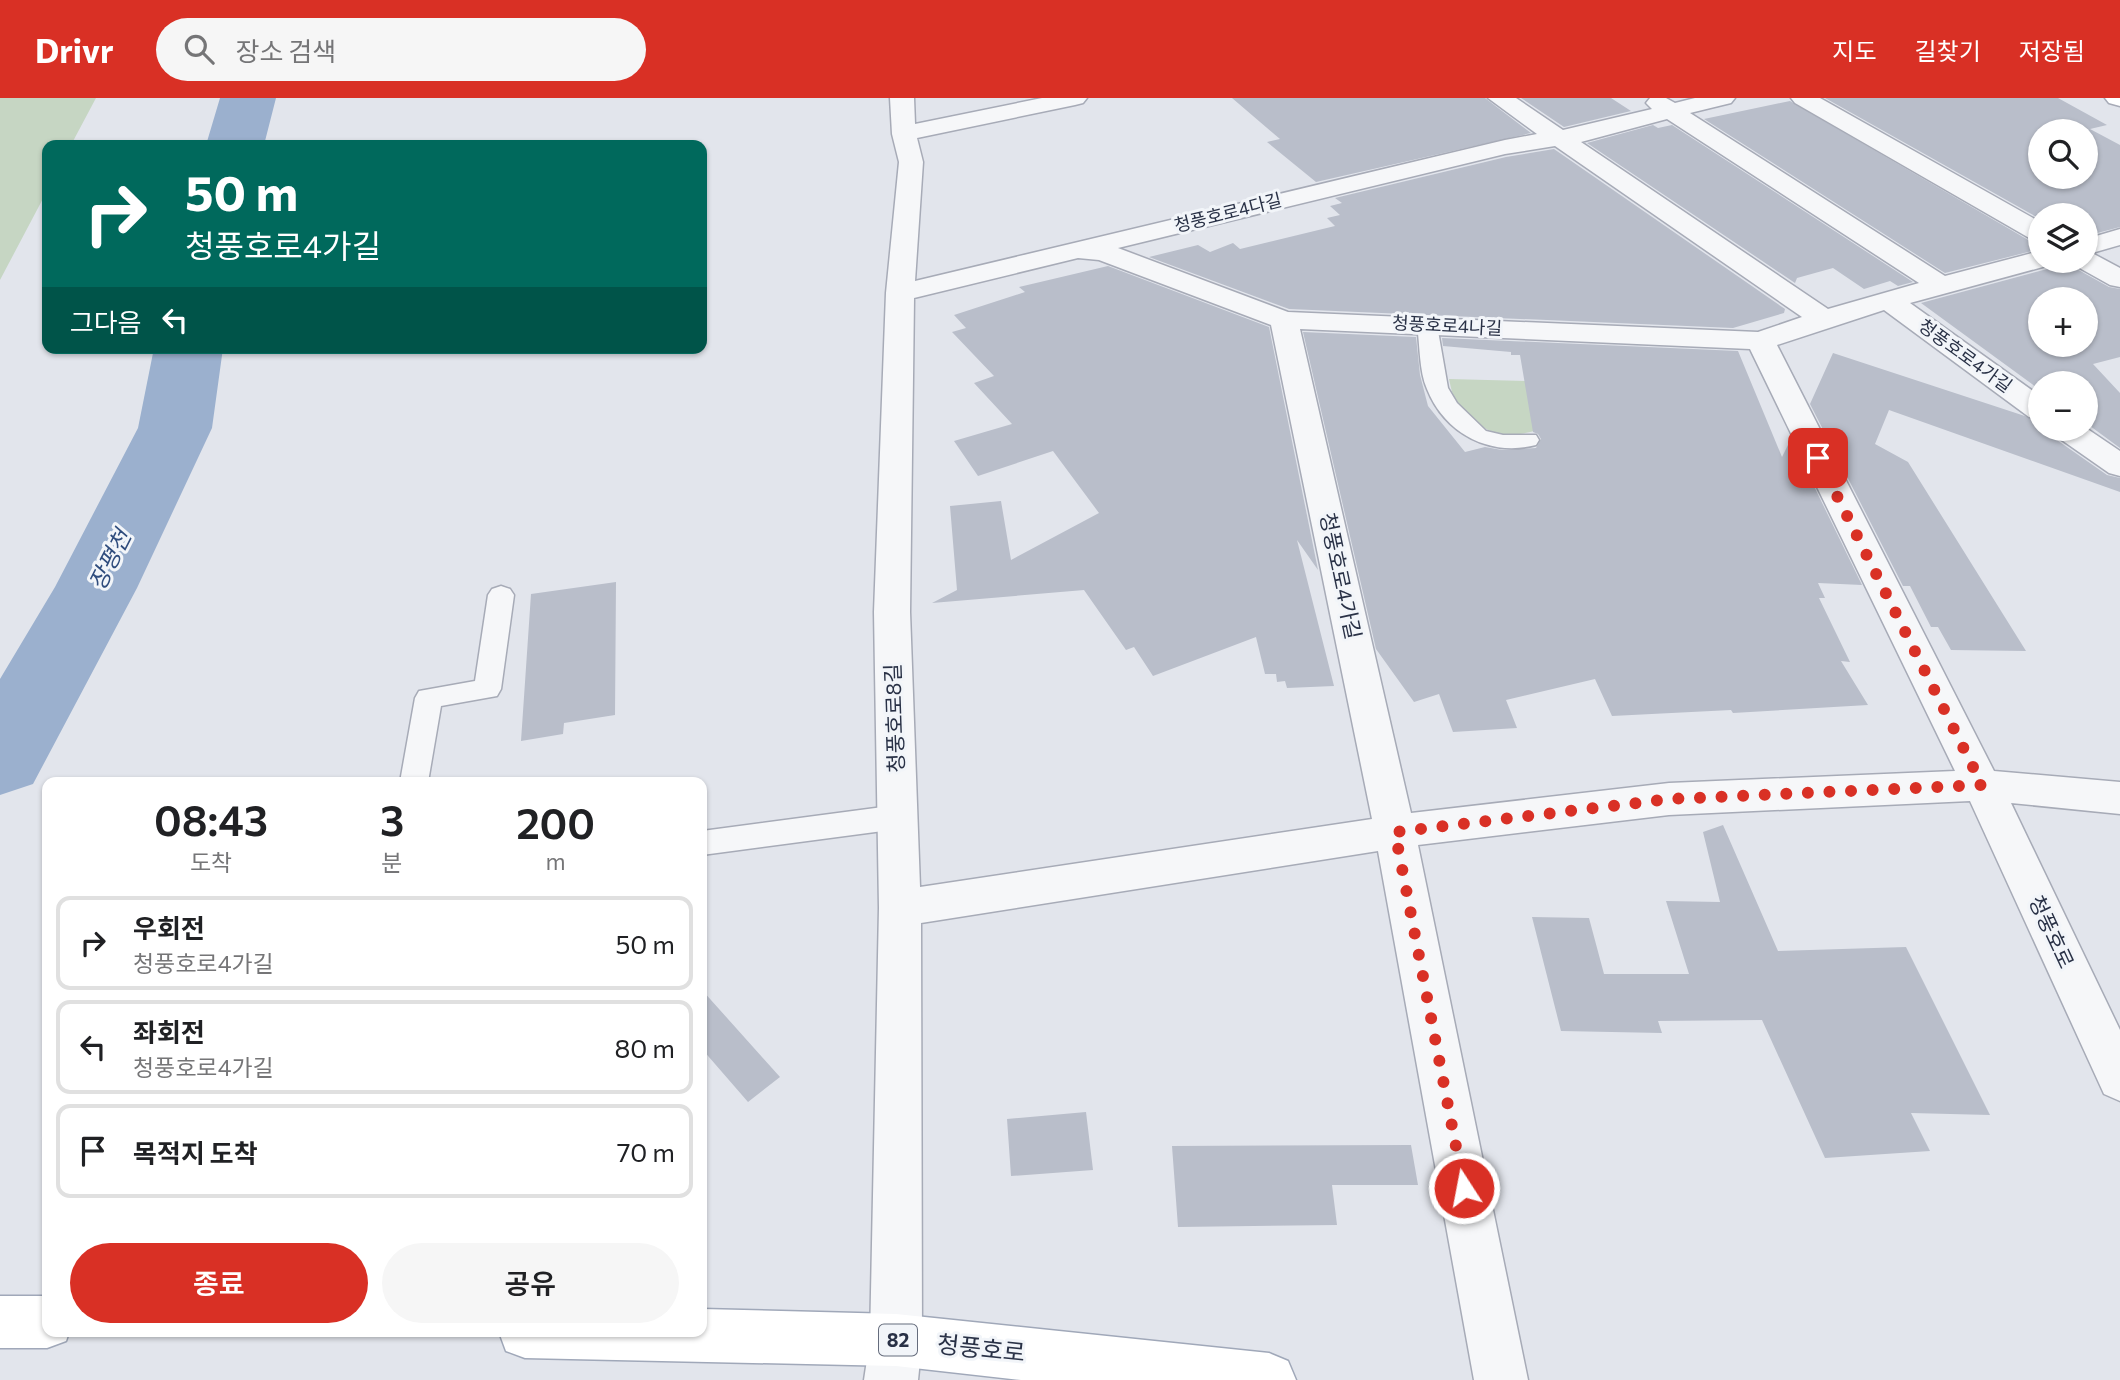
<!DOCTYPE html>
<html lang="ko">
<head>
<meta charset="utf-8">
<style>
	body { margin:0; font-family:Commissioner,"Noto Sans KR",sans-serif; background:#f6f6f6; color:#202124; height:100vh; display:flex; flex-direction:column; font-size:26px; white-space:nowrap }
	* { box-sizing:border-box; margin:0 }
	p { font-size:23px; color:#757577 }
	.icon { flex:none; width:38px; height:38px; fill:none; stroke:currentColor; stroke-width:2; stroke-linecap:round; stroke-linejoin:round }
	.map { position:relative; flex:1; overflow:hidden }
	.panel { position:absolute; left:42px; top:679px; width:665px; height:560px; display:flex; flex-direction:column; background:#fff; border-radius:14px; box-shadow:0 2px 5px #0004 }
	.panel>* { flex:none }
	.guide { position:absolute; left:42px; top:42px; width:665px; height:214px; border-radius:14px; box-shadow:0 2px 5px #0004; background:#00695c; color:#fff; overflow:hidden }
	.tools { position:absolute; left:2028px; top:21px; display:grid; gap:14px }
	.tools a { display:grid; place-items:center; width:70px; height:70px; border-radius:50%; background:#fff; box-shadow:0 2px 5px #0004; font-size:35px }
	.pin { position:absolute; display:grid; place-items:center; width:60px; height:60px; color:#fff; margin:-30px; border-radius:14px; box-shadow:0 4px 10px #0006 }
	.me { position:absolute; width:77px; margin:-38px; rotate:349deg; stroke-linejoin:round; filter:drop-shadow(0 0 5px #0008) }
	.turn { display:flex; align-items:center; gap:24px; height:147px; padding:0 28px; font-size:32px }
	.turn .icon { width:91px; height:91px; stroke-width:2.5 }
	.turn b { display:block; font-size:49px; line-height:60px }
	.then { display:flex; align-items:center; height:66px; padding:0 28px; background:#0003; gap:14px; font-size:26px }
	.eta { display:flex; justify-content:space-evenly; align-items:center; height:119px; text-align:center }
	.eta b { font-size:42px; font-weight:600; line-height:49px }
	.action { display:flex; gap:14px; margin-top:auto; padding:14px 28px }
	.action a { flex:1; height:80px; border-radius:42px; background:#d93025; color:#fff; font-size:28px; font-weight:600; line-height:80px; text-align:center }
	.action a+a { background:#f6f6f6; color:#202124 }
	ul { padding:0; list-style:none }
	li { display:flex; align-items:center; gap:21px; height:94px; margin:0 14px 10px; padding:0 14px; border:4px solid #e0e0e0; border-radius:14px }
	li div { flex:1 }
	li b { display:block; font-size:26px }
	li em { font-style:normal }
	header { display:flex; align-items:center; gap:42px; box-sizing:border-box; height:98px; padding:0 35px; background:#d93025; color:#fff }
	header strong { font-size:33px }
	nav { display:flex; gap:38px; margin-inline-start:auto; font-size:24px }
	.search { width:490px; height:63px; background:#f6f6f6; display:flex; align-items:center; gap:18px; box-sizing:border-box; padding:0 24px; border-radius:38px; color:#757577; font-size:26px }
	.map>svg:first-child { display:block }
</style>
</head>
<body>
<header>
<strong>Drivr</strong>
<div class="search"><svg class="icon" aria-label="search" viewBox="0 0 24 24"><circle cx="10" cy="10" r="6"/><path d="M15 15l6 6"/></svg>장소 검색</div>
<nav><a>지도</a><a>길찾기</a><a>저장됨</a></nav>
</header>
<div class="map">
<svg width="2120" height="1282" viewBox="0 0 2120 1282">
	<rect width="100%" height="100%" fill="#e2e5ec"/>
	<path fill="#c6d6c3" d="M 0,0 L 96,0 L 71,47 L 47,47 L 47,93 L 0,182 Z
		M 1449,281 L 1572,284 L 1576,319 C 1538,330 1507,351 1473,322 C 1455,306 1454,304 1449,281 Z"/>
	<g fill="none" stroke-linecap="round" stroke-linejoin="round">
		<path fill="#9bb0ce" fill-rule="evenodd" d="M 220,0 L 276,0 L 264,47 L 206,47 Z
			M 154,250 L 223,250 L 212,330 L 137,490 L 33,686 L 0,697 L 0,581 L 55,489 L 138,330 Z"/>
	</g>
	<path fill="#b9beca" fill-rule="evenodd" d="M 1232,0 L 1485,0 L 1531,35 L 1316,84 L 1267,44 L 1280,41 Z
		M 1521,0 L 1611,0 L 1631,13 L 1564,29 Z
		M 1825,0 L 2058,0 L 2107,27 L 2090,31 L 2120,47 L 2120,129 L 2086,138 L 2086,117 L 2040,117 L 2040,121 ZM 2040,33 L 2086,33 L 2086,79 L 2040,79 Z
		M 1790,3 L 2030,143 L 2040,145 L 2040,151 L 1945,175 L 1704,21 Z
		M 1653,27 L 1658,30 L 1672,27 L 1913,184 L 1898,188 L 1890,183 L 1864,191 L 1833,170 L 1797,180 L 1795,185 L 1587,45 Z
		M 1554,51 L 1785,211 L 1784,215 L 1733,230 L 1289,211 L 1149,159 L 1198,147 L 1210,154 L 1233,145 L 1240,151 L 1335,128 L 1327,120 L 1340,117 L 1330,108 L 1342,105 L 1335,100 L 1506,59 Z
		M 2055,163 L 2070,163 L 2075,170 L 2109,189 L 2120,191 L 2120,259 L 2093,266 L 2120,295 L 2120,350 L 2086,325 L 2086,285 L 2040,285 L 2040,292 L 1921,205 L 2051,170 ZM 2040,201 L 2086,201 L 2086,247 L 2040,247 Z
		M 1108,168 L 1269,229 L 1318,472 L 1297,442 L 1334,588 L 1287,590 L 1285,583 L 1277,584 L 1276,576 L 1265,576 L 1256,539 L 1153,578 L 1134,549 L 1126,552 L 1084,492 L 932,505 L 957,492 L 950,408 L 1001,403 L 1011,462 L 1099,415 L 1053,353 L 978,378 L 954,343 L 1012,326 L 974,285 L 994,278 L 952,234 L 966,230 L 954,217 L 1025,194 L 1019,189 Z
		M 1303,234 L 1416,239 L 1420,277 L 1428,308 L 1465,354 L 1485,349 L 1502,352 L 1536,350 L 1541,341 L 1538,336 L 1533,334 L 1520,257 L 1511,257 L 1511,254 L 1443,248 L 1442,240 L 1738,253 L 1782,359 L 1791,341 L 1862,487 L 1818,485 L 1825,500 L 1819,500 L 1850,564 L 1841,563 L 1868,607 L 1733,615 L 1731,612 L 1612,618 L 1595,581 L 1506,602 L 1517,630 L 1453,634 L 1439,596 L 1414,604 L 1376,551 Z
		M 1833,255 L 2040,323 L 2040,331 L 2048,331 L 2054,340 L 2107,377 L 2120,380 L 2120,394 L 1889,312 L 1875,346 L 1908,364 L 2026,553 L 1951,552 L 1938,529 L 1931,529 L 1910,488 L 1903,488 L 1810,306 Z
		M 616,484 L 615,617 L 564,625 L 563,636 L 521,643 L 531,496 Z
		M 1723,727 L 1778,853 L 1906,849 L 1990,1017 L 1911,1015 L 1930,1053 L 1825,1060 L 1762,922 L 1658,923 L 1662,935 L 1561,933 L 1532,819 L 1589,820 L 1604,876 L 1689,876 L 1666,803 L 1720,804 L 1703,734 Z
		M 702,892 L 780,979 L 748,1004 L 702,951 Z
		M 1086,1014 L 1093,1072 L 1011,1078 L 1007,1021 Z
		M 1411,1047 L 1418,1087 L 1332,1087 L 1337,1127 L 1178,1129 L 1172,1048 Z"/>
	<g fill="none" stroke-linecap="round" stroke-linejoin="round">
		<g stroke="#a7abb7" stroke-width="3">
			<path id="lane" d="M 1427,221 L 1434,223 L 1437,227 L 1448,290 L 1457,305 L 1486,333 L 1503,337 L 1536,337 L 1539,342 L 1536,347 C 1490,359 1445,336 1427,291 C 1419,273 1420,247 1417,227 L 1420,223 Z
				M 501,488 L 510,491 L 514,497 L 501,591 L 497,598 L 441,608 L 428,684 L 400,684 L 415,600 L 419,593 L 475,583 L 488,497 L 492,491 Z
				M 898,707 L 908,711 L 913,719 L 908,727 L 898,731 L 702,757 L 702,733 Z"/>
		</g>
		<g stroke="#a7abb7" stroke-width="3">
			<path id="street" d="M 890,0 L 914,0 L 915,26 L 1042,0 L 1087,0 L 1083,5 L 1075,7 L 917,40 L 923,64 L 915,183 L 1505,42 L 1537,36 L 1488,0 L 1516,0 L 1563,32 L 1652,11 L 1646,5 L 1650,0 L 1666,0 L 1675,5 L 1695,0 L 1735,0 L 1731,5 L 1690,15 L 1945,178 L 2040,153 L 2040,163 L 2052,163 L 2050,167 L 1910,205 L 2040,298 L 2040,321 L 2029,319 L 1884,212 L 1777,247 L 1994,673 L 2120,684 L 2120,716 L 2011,705 L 2120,932 L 2120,1003 L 2104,996 L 1970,703 L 1669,717 L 1418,747 L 1528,1282 L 1474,1282 L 1378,753 L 921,825 L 922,1242 L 918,1282 L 864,1282 L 870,1242 L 879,810 L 874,514 L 886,195 L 899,64 L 892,36 ZM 1667,21 L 1919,185 L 1828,211 L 1581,44 ZM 1555,48 L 1802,219 L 1758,234 L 1288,214 L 1118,150 L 1505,56 ZM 1078,160 L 1099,162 L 1271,227 L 1372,721 L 920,789 L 910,514 L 914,200 ZM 1300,231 L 1750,251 L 1955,673 L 1669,685 L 1411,715 Z
				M 1791,0 L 1820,0 L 2040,124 L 2040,143 L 2031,141 L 1795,5 Z
				M 2120,131 L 2120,147 L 2092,155 L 2120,170 L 2120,189 L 2110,187 L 2076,168 L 2073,163 L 2086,163 L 2086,141 Z
				M 2086,330 L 2120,353 L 2120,378 L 2109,375 L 2056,338 L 2051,331 Z"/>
		</g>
		<g stroke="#a7abb7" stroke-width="3">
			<path id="secondary" d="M 2105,0 L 2120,0 L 2120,8 L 2109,5 Z"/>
		</g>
		<g stroke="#a0a8b9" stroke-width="3">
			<path id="primary" d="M 0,1198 L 47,1198 L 47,1234 L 69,1234 L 66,1243 L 47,1250 L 0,1250 Z
				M 702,1211 L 896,1216 L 1269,1255 L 1288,1263 L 1296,1282 L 1021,1282 L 896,1268 L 525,1260 L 506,1253 L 499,1234 L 702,1234 Z"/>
		</g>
		<use href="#lane" fill="#f6f7f9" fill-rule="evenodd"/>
		<use href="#street" fill="#f6f7f9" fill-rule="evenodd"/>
		<use href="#secondary" fill="#fff" fill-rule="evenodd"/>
		<use href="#primary" fill="#fff" fill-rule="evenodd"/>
	</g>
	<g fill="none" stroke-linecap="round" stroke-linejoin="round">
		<path stroke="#d93025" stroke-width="12" stroke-dasharray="0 21.6" d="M 1464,1090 L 1395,734 L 1670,701 L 1982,687 L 1818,360"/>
	</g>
	<g text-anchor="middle" stroke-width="6" stroke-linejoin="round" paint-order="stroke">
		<g font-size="18" fill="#293146" stroke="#f2f5f9">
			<text transform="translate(1228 115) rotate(-14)" y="6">청풍호로4다길</text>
			<text transform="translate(1447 228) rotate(3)" y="6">청풍호로4나길</text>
			<text transform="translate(1965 258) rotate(36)" y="6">청풍호로4가길</text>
		</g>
		<rect fill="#f2f5f9" stroke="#656c7c" stroke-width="2" x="879" y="1226.5" width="38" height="31" rx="5"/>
		<g font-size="19" font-weight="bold" fill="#293146">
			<text x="898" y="1249">82</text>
		</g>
		<g font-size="21" fill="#293146" stroke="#f2f5f9">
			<text transform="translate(1340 478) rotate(78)" y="7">청풍호로4가길</text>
			<text transform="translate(895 620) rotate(-92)" y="7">청풍호로8길</text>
			<text transform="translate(2051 834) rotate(65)" y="7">청풍호로</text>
		</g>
		<g font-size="23" font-style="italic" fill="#2f4c7d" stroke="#f2f5f9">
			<text transform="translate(110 462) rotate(-63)" y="8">장평천</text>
		</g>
		<g font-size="24" fill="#293146" stroke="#f2f5f9">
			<text transform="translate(981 1251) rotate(6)" y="8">청풍호로</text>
		</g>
	</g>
</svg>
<div class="tools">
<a><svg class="icon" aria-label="search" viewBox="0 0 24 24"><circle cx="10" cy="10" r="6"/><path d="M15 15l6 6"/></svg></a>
<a><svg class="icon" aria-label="layers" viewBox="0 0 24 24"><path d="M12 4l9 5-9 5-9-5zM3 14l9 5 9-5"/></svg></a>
<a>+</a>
<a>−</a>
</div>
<div class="pin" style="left:1818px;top:360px;background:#d93025"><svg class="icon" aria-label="arrive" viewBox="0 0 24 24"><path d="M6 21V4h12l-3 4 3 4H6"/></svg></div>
<svg class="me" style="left:1464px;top:1090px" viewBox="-20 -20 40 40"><circle r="17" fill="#d93025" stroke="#fff" stroke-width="3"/><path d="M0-11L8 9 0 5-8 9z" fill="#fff"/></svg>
<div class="guide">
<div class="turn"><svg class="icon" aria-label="right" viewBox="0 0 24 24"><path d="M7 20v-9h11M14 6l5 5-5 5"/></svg><div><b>50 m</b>청풍호로4가길</div></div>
<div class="then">그다음<svg class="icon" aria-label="left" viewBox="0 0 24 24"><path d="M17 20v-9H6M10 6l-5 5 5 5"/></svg></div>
</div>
<section class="panel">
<div class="eta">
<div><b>08:43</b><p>도착</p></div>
<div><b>3</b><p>분</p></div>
<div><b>200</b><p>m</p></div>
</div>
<ul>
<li><svg class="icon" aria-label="right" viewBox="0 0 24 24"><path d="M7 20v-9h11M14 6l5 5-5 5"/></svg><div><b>우회전</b><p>청풍호로4가길</p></div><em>50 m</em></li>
<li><svg class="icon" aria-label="left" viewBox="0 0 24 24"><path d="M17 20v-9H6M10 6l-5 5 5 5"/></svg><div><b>좌회전</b><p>청풍호로4가길</p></div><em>80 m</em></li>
<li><svg class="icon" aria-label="arrive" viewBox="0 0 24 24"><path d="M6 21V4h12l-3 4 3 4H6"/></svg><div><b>목적지 도착</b></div><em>70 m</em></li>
</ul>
<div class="action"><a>종료</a><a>공유</a></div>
</section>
</div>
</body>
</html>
